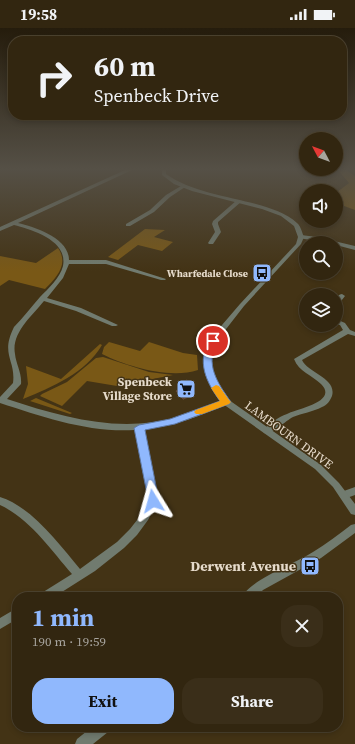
<!DOCTYPE html>
<html lang="en">
<head>
<meta charset="utf-8">
<style>
	body { margin:0; font-family:"Source Serif 4",serif; background:#3a2e19; color:#f1f3f6; height:100vh; display:flex; flex-direction:column; font-size:15px; white-space:nowrap }
	* { box-sizing:border-box; margin:0 }
	p { font-size:13px; color:#a8a59f }
	.icon { flex:none; width:22px; height:22px; fill:none; stroke:currentColor; stroke-width:2; stroke-linecap:round; stroke-linejoin:round }
	.map { position:relative; flex:1; overflow:hidden }
	.panel { position:absolute; left:12px; top:564px; width:331px; height:140px; display:flex; flex-direction:column; background:#322610; border-radius:16px; box-shadow:0 2px 6px #0003,0 0 0 1px #4d4330 }
	.panel>* { flex:none }
	.banner { position:absolute; left:8px; top:8px; width:339px; height:84px; border-radius:16px; box-shadow:0 2px 6px #0003,0 0 0 1px #4d4330; background:#322610; color:#f1f3f6; overflow:hidden }
	.needle { width:26px; rotate:311deg }
	.buttons { position:absolute; left:299px; top:104px; display:grid; gap:8px }
	.buttons a { display:grid; place-items:center; width:44px; height:44px; border-radius:50%; background:#322610; box-shadow:0 2px 6px #0003,0 0 0 1px #4d4330; font-size:20px }
	.pin { position:absolute; display:grid; place-items:center; width:34px; height:34px; color:#fff; margin:-17px; border:2px solid #fff; border-radius:50%; box-shadow:0 1px 4px #0007 }
	.me { position:absolute; width:44px; margin:-22px; rotate:352deg; stroke-linejoin:round; filter:drop-shadow(0 0 3px #0008) }
	.turn { display:flex; align-items:center; gap:14px; height:84px; padding:0 20px; font-size:18px }
	.turn .icon { width:52px; height:52px; stroke-width:2.5 }
	.turn b { display:block; font-size:28px; line-height:34px }
	.round { display:grid; place-items:center; flex:none; width:42px; height:42px; border-radius:16px; background:#3a2e19 }
	.summary { display:flex; align-items:center; justify-content:space-between; height:68px; padding:0 20px }
	h1 { font-size:24px; font-weight:700; line-height:30px; color:#90b8fd }
	.primary-button { display:flex; gap:8px; margin-top:auto; padding:8px 20px }
	.primary-button a { flex:1; height:46px; border-radius:16px; background:#90b8fd; color:#111; font-size:16px; font-weight:700; line-height:46px; text-align:center }
	.primary-button a+a { background:#3a2e19; color:#f1f3f6 }
	.status { display:flex; justify-content:space-between; align-items:center; height:28px; padding:0 20px; background:#322610; direction:ltr }
	.status svg { height:11px; fill:currentColor }
	.map>svg:first-child { display:block }
</style>
</head>
<body>
<div class="status"><b>19:58</b><svg viewBox="0 0 49 12"><path d="M0 12V9h3v3zM5 12V6h3v6zM10 12V3h3v9zM15 12V0h3v12zM26 1h20v11H26zM47 4h2v5h-2z"/></svg></div>
<div class="map">
<svg width="355" height="716" viewBox="0 0 355 716">
	<rect width="100%" height="100%" fill="#433315"/>
	<path fill="#795816" d="M 338,142 L 346,142 L 355,148 L 355,182 L 336,175 L 336,165 L 349,155 Z
		M 145,201 L 165,202 L 154,209 L 173,214 L 162,223 L 138,217 L 118,232 L 108,229 Z
		M 58,220 C 69,236 57,249 45,261 L 9,252 L 0,258 L 0,228 L 36,235 Z
		M 109,314 L 140,323 L 149,314 L 183,325 L 197,327 L 198,342 C 170,351 128,339 102,326 L 104,319 Z
		M 100,316 L 102,317 C 86,345 52,359 23,371 L 28,356 L 26,338 L 61,351 Z
		M 103,329 L 149,344 L 173,347 L 117,358 L 87,353 L 62,378 L 40,368 L 42,366 L 67,354 L 96,330 Z
		M 36,370 L 72,385 L 70,386 L 30,373 Z"/>
	<path fill="#961c2b" stroke="#8e6766" d="M 187,352 L 195,359 L 188,361 L 194,367 L 183,371 L 176,363 L 183,360 L 178,355 Z"/>
	<g fill="none" stroke-linecap="round" stroke-linejoin="round">
		<path fill="#717b6f" fill-rule="evenodd" d="M 125,142 L 132,142 L 18,195 C 35,199 69,210 69,232 L 106,232 L 166,251 L 165,252 L 161,252 L 106,236 L 69,236 L 63,250 L 47,270 L 81,280 L 118,297 L 116,298 L 112,298 L 76,283 L 44,273 C 32,288 11,305 15,326 C 16,336 22,345 21,356 L 7,371 C 62,389 117,405 174,390 C 191,386 207,379 223,372 L 226,371 L 230,374 L 229,376 C 201,387 174,399 144,401 L 158,473 L 148,492 L 137,507 L 124,520 L 95,543 L 54,569 L 38,569 L 40,566 L 72,546 C 51,522 30,491 0,477 L 0,469 C 32,479 59,516 80,541 L 117,514 L 130,501 L 141,487 L 148,473 L 135,402 C 89,405 43,389 0,375 L 0,369 L 13,355 C 16,332 0,327 14,299 C 23,290 32,278 40,269 C 48,261 60,250 63,238 C 68,212 32,202 14,197 L 0,203 L 0,199 Z
			M 181,158 L 185,159 L 170,169 L 154,184 L 130,198 L 126,198 L 126,196 L 150,182 L 166,167 Z
			M 237,172 L 242,173 L 218,194 L 218,196 L 221,204 L 213,216 L 209,216 L 208,215 L 215,204 L 212,196 L 213,193 Z
			M 301,207 L 317,209 L 355,218 L 355,222 L 336,217 L 336,215 L 327,215 L 299,210 L 298,209 Z
			M 342,266 L 345,268 L 338,277 L 336,278 C 336,273 336,267 342,266 Z
			M 336,291 L 345,295 L 350,302 L 355,304 L 355,308 L 348,306 L 302,332 C 308,345 337,350 332,368 C 330,373 327,377 322,379 C 313,384 302,385 293,389 C 285,393 272,407 264,405 L 263,403 L 264,401 C 271,395 278,389 287,386 C 296,381 339,374 321,356 C 312,347 299,344 294,331 L 343,302 L 340,297 L 336,296 Z
			M 355,459 L 355,467 L 344,471 L 341,470 L 339,467 L 341,464 Z
			M 355,496 L 355,505 L 321,530 L 263,562 L 256,569 L 242,569 C 250,552 296,535 313,524 C 326,516 339,506 351,497 Z
			M 17,580 L 17,591 L 0,601 L 0,590 Z
			M 92,699 L 110,699 L 108,704 L 93,716 L 75,716 L 77,711 Z"/>
		<path fill="#717b6f" fill-rule="evenodd" d="M 162,142 L 166,142 L 166,146 C 192,164 226,168 256,176 C 270,180 287,185 297,195 C 301,198 302,205 304,209 L 301,216 L 244,278 L 216,314 L 212,322 L 212,339 L 221,362 L 229,372 L 321,437 L 339,455 L 355,476 L 355,487 L 351,486 L 333,459 L 315,441 L 223,376 L 213,362 L 204,339 L 204,322 L 210,311 L 240,276 L 296,216 L 298,209 L 294,198 L 281,188 L 262,181 L 192,163 L 174,156 L 162,147 Z"/>
	</g>
	<linearGradient id="sky" x2="0" y2="1"><stop stop-color="#251c0c"/><stop offset="0.58" stop-color="#555046"/><stop offset="1" stop-color="#555046" stop-opacity="0"/></linearGradient>
	<rect width="355" height="243" fill="url(#sky)"/>
	<path fill="#90b8fd" stroke="#5e78a4" d="M 210,311 L 213,311 L 217,313 C 205,337 217,354 231,374 L 229,376 L 175,396 L 145,402 L 159,473 L 157,476 L 153,477 L 149,476 L 134,400 L 139,397 L 170,391 L 220,373 C 206,354 196,333 210,311 Z"/>
	<path fill="#f59e0b" d="M 216,357 L 219,358 L 229,372 L 231,374 L 229,376 L 202,386 L 196,386 L 194,384 L 196,382 L 220,373 L 211,360 Z"/>
	<defs>
		<g id="bus-square" transform="scale(1)"><rect x="-9" y="-9" width="18" height="18" rx="4" fill="#90b8fd" stroke="#433315"/><path d="M-5-6H5V4H4V6H2V4H-2V6H-4V4H-5ZM-3.5-4V0h7V-4ZM-3.5 1.2v1.5H-2V1.2ZM2 1.2v1.5H3.5V1.2Z" fill="#111"/></g>
		<g id="supermarket-square" transform="scale(1)"><rect x="-9" y="-9" width="18" height="18" rx="4" fill="#90b8fd" stroke="#433315"/><path d="M-6-5.5h2.5l.6 2H6L4.5 2H-2.5L-4.4-4H-6ZM-1.5 3.2a1.3 1.3 0 1 0 .1 0ZM3 3.2a1.3 1.3 0 1 0 .1 0Z" fill="#111"/></g>
	</defs>
	<g fill-rule="evenodd">
		<use href="#bus-square" x="262" y="245"/>
		<use href="#supermarket-square" x="186" y="361"/>
		<use href="#bus-square" x="310" y="538"/>
	</g>
	<g text-anchor="middle" stroke-width="3" stroke-linejoin="round" paint-order="stroke">
		<g font-size="10" font-weight="bold" fill="#e6dbcb" stroke="#433315" text-anchor="end">
			<text x="248" y="249">Wharfedale Close</text>
		</g>
		<g font-size="12" font-weight="bold" fill="#e6dbcb" stroke="#433315" text-anchor="end">
			<text x="172" y="358">Spenbeck<tspan x="172" dy="14">Village Store</tspan></text>
		</g>
		<g font-size="12" fill="#e6dbcb" stroke="#433315">
			<text transform="translate(289 407) rotate(36)" y="4">LAMBOURN DRIVE</text>
		</g>
		<g font-size="14" font-weight="bold" fill="#e6dbcb" stroke="#433315" text-anchor="end">
			<text x="296" y="543">Derwent Avenue</text>
		</g>
	</g>
</svg>
<div class="buttons">
<a><svg class="needle" viewBox="-14 -14 28 28"><path d="M0-13l5 13h-10z" fill="#e53935"/><path d="M0 13l5-13h-10z" fill="#a8a59f"/></svg></a>
<a><svg class="icon" aria-label="sound" viewBox="0 0 24 24"><path d="M4 9h4l5-4v14l-5-4H4zM17 9q2 3 0 6"/></svg></a>
<a><svg class="icon" aria-label="search" viewBox="0 0 24 24"><circle cx="10" cy="10" r="6"/><path d="M15 15l6 6"/></svg></a>
<a><svg class="icon" aria-label="layers" viewBox="0 0 24 24"><path d="M12 4l9 5-9 5-9-5zM3 14l9 5 9-5"/></svg></a>
</div>
<div class="pin" style="left:213px;top:313px;background:#d93025"><svg class="icon" aria-label="arrive" viewBox="0 0 24 24"><path d="M6 21V4h12l-3 4 3 4H6"/></svg></div>
<svg class="me" style="left:153px;top:473px" viewBox="-20 -20 40 40"><path d="M0-17L14 15 0 8-14 15z" fill="#90b8fd" stroke="#fff" stroke-width="4"/></svg>
<div class="banner">
<div class="turn"><svg class="icon" aria-label="right" viewBox="0 0 24 24"><path d="M7 20v-9h11M14 6l5 5-5 5"/></svg><div><b>60 m</b>Spenbeck Drive</div></div>
</div>
<section class="panel">
<div class="summary"><div><h1>1 min</h1><p>190 m · 19:59</p></div><a class="round"><svg class="icon" aria-label="close" viewBox="0 0 24 24"><path d="M6 6l12 12M18 6L6 18"/></svg></a></div>
<div class="primary-button"><a>Exit</a><a>Share</a></div>
</section>
</div>
</body>
</html>
